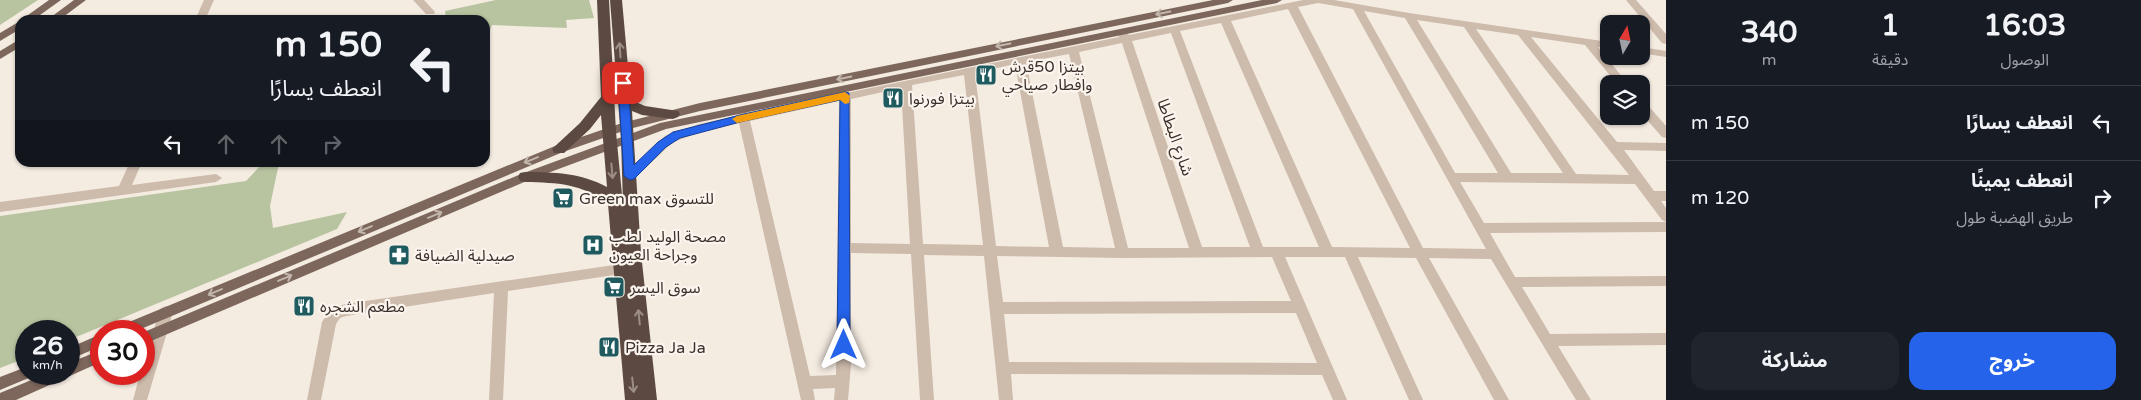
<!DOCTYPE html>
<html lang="ar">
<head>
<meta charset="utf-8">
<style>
	body { margin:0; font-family:"Varela Round","Noto Sans Arabic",sans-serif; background:#20242c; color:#f1f3f6; direction:rtl; height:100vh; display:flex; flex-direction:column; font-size:19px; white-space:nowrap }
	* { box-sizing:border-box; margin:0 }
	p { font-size:16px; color:#9ea1a6 }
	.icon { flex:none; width:28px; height:28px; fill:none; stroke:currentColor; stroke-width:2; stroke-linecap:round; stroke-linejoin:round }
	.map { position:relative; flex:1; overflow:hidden; direction:ltr }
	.side { display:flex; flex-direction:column; background:#171b24; width:475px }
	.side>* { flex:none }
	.banner { position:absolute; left:15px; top:15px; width:475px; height:152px; border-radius:15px; box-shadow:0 1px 4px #0004; direction:rtl; background:#171b24; color:#f1f3f6; overflow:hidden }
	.needle { width:32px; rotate:9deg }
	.buttons { position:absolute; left:1600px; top:15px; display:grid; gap:10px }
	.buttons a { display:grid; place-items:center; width:50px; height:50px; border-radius:10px; background:#171b24; box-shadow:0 1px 4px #0004; font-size:25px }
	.speed { position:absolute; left:15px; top:320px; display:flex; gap:10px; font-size:25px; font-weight:700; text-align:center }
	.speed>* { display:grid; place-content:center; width:65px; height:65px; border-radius:50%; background:#171b24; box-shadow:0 1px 4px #0004; line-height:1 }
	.speed small { font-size:12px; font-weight:400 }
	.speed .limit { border:8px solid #d22; background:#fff; color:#111 }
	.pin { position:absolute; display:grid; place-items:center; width:42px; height:42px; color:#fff; margin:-21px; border-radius:10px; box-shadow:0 2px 8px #0006 }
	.me { position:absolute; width:55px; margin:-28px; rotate:0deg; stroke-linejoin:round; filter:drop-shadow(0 0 4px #0008) }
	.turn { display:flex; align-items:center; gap:18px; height:105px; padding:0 25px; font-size:22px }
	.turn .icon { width:65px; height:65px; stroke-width:2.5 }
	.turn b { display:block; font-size:35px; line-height:42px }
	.lanes { display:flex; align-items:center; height:48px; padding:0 25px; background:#0003; justify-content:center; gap:25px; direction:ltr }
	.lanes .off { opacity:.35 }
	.eta { display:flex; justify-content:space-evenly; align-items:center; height:85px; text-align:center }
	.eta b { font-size:30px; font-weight:700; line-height:35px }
	.action { display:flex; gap:10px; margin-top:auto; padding:10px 25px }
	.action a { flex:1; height:58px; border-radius:15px; background:#2563eb; color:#fff; font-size:20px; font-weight:700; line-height:58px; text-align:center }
	.action a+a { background:#20242c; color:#f1f3f6 }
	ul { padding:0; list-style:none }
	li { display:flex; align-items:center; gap:15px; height:75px; padding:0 25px; border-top:1px solid #363941 }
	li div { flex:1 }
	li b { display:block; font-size:19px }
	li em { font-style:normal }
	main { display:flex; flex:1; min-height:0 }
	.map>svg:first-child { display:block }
</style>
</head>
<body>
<main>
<section class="side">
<div class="eta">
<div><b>16:03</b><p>الوصول</p></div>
<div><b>1</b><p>دقيقة</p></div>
<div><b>340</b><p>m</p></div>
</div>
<ul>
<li><svg class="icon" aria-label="left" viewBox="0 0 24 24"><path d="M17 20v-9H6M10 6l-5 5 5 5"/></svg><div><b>انعطف يسارًا</b></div><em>150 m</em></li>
<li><svg class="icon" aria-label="right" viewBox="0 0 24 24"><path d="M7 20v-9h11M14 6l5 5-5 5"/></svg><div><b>انعطف يمينًا</b><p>طريق الهضبة طول</p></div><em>120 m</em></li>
</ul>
<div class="action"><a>خروج</a><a>مشاركة</a></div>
</section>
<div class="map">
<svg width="1666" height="400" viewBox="0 0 1666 400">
	<rect width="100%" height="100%" fill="#f4ebe1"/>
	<path fill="#b8c4a0" d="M 0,0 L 38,0 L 0,25 Z
		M 496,0 L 589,0 L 594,18 L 566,20 L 567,28 L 492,25 L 485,42 L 485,20 L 446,20 L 445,11 Z
		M 263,163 L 279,163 L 270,206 L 273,228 L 347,212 L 337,229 L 69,340 L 69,331 L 26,331 L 26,358 L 0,368 L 0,216 L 246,181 Z"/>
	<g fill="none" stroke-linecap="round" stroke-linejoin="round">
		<path fill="#cdbbac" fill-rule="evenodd" d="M 204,0 L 214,0 L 205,20 L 195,20 Z
			M 413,0 L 424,0 L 435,12 L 434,14 L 426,14 Z
			M 1303,0 L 1334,0 L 1409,13 L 1609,42 L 1609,48 L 1598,47 L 1628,84 L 1617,84 L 1585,45 L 1531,37 L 1617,142 L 1666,143 L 1666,151 L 1624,150 L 1654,191 L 1666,191 L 1666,201 L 1661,201 L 1666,208 L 1666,222 L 1662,220 L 1635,184 L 1460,182 L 1484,223 L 1666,222 L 1666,232 L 1490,233 L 1515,277 L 1666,276 L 1666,286 L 1522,287 L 1550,334 L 1666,333 L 1666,345 L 1558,346 L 1591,400 L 1576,400 L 1491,259 L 1429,258 L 1509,400 L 1494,400 L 1416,258 L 1358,257 L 1423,400 L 1409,400 L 1345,257 L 1285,257 L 1347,400 L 1333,400 L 1322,375 L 1011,374 L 1013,400 L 999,400 L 984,256 L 924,255 L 934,400 L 920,400 L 911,254 L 851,253 L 851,364 L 848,400 L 834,400 L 835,388 L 813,389 L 815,400 L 801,400 L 739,123 L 701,132 L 673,142 L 634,179 L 630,180 L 624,176 L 665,136 L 699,124 L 737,116 L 736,111 L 742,107 L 746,108 L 748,113 L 1119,37 L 1117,33 L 1122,30 L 1126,31 L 1129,35 ZM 1318,3 L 1353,9 L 1486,249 L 1423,248 L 1298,7 ZM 1288,9 L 1410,248 L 1332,247 L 1231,21 ZM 1364,11 L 1405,18 L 1498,173 L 1455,173 ZM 1417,20 L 1464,27 L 1563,173 L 1511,173 ZM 1221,23 L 1319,247 L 1263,247 L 1180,31 ZM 1476,29 L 1518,35 L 1629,175 L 1576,174 ZM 1171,33 L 1250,247 L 1202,247 L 1132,41 ZM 1122,43 L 1189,248 L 1128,248 L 1079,52 ZM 1069,54 L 1115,248 L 1063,247 L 1026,62 ZM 1015,64 L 1049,247 L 996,246 L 975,73 ZM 964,75 L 983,245 L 923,244 L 912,85 ZM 901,88 L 910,244 L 851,243 L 851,99 ZM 839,101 L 836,375 L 810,376 L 750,121 ZM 997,256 L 1123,258 L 1272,257 L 1291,301 L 1003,302 ZM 1296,313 L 1317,363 L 1009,362 L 1004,314 Z
			M 1626,0 L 1636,0 L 1666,34 L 1666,44 L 1662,43 Z
			M 1641,47 L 1666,51 L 1666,57 L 1641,53 Z
			M 1641,101 L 1645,102 L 1666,126 L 1666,138 L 1662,137 L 1641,113 Z
			M 130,162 L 142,162 L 132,185 L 216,174 L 222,178 L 216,182 L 0,212 L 0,202 L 119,186 Z
			M 621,264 L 626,265 L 628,269 L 626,273 L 621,274 L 508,291 L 503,400 L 489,400 L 494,293 L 346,316 L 340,318 L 336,324 L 321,400 L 307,400 L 322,322 L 330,310 L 345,304 Z
			M 166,306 L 171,308 L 173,312 L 147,400 L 133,400 L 140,374 L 144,374 L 144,363 L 159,312 L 161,308 Z"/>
		<path fill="#7d675c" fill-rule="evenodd" d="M 49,0 L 61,0 L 33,20 L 21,20 Z
			M 74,0 L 86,0 L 59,20 L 47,20 Z
			M 1213,0 L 1233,0 L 1228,3 L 700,111 L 629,129 L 563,152 L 136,331 L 115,331 L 117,327 L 555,146 L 622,123 L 700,103 Z
			M 1262,0 L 1282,0 L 1277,3 L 666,129 L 529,180 L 144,344 L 144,332 L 521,174 L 660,123 Z
			M 20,21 L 20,29 L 0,41 L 0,33 Z
			M 20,39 L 20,47 L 0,59 L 0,51 Z
			M 101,334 L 101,346 L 69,360 L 69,348 Z
			M 101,350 L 101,362 L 16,400 L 0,400 L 0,393 L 46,374 L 69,374 L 69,363 Z
			M 26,367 L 26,374 L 33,374 L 31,377 L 0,390 L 0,377 Z"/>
		<path fill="#5c4a42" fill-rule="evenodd" d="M 597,0 L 609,0 L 616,132 L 623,205 L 621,139 L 610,0 L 622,0 L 631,100 L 645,106 L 678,111 L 680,114 L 678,117 L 673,119 L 642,115 L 632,111 L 641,253 L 657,400 L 625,400 L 608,204 C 580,183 559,183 525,182 L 520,181 L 518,177 L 520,173 L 525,172 C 554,172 581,173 607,187 L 601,115 L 590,129 L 564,153 L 554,153 L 552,149 L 580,123 L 601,97 Z"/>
	</g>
	<defs><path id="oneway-shaft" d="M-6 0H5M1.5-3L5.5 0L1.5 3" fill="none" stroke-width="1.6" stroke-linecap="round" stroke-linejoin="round" transform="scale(1.25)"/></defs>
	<g stroke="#c2b5ac">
		<use href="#oneway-shaft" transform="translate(1163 13) rotate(169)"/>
		<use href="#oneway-shaft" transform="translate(1003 45) rotate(169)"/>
		<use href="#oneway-shaft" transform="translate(844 78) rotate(169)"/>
		<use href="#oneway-shaft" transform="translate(531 160) rotate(158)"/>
		<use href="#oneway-shaft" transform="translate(435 215) rotate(-23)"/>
		<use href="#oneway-shaft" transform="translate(365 229) rotate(157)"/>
		<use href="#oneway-shaft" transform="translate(285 278) rotate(-23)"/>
		<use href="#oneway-shaft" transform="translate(215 292) rotate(157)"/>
	</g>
	<g stroke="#9c8e87">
		<use href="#oneway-shaft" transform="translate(620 50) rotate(-94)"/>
		<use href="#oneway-shaft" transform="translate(612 171) rotate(85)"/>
		<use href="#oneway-shaft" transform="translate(639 317) rotate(-96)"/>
		<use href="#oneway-shaft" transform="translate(633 385) rotate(84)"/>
	</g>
	<path fill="#2563eb" stroke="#184099" d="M 623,80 L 628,83 L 634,165 L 658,142 L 673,132 L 744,114 L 845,92 L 849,93 L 850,345 L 848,349 L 844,350 L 839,349 L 837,345 L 840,100 L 744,121 L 680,138 L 666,147 L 634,179 L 630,180 L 624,176 L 618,83 Z"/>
	<path fill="#f59e0b" d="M 845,92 L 850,96 L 849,103 L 845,104 L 840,100 L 737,123 L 732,119 L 737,116 Z"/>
	<defs>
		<g id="restaurant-square" transform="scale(1.125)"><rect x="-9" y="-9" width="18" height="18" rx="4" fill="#1f5a5e" stroke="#fbf5ee"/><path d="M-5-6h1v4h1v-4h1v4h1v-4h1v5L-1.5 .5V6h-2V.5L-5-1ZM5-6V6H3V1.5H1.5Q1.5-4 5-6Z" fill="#fff"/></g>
		<g id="supermarket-square" transform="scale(1.125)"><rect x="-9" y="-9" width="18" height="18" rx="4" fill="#1f5a5e" stroke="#fbf5ee"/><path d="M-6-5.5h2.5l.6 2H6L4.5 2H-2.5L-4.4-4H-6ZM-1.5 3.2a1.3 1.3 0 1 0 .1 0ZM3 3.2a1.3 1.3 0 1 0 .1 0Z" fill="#fff"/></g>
		<g id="hospital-square" transform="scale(1.125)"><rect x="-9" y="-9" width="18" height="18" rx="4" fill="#1f5a5e" stroke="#fbf5ee"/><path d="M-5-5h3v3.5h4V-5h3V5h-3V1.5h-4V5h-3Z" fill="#fff"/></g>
		<g id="pharmacy-square" transform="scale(1.125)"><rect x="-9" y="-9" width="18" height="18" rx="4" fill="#1f5a5e" stroke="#fbf5ee"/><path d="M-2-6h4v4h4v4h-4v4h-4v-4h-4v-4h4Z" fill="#fff"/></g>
	</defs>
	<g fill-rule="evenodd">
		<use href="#restaurant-square" x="986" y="75"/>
		<use href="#restaurant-square" x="893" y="98"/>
		<use href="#supermarket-square" x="563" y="198"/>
		<use href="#hospital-square" x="593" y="245"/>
		<use href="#pharmacy-square" x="399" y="255"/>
		<use href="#supermarket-square" x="614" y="287"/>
		<use href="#restaurant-square" x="304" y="306"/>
		<use href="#restaurant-square" x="609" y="347"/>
	</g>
	<g text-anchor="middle" stroke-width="4.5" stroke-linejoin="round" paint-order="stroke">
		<g font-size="16" fill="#3b302b" stroke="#fbf5ee" text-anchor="start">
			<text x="1002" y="72">بيتزا 50قرش<tspan x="1002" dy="18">وافطار صياحي</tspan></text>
			<text x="909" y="104">بيتزا فورنوا</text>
			<text x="579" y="204">Green max للتسوق</text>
			<text x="609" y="242">مصحة الوليد لطب<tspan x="609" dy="18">وجراحة العيون</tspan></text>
			<text x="415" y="261">صيدلية الضيافة</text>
			<text x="630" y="293">سوق اليسر</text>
			<text x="320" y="312">مطعم الشجره</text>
			<text x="625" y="353">Pizza Ja Ja</text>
		</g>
		<g font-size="16" fill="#3b302b" stroke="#fbf5ee">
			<text transform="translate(1176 137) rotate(71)" y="6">شارع البطاطا</text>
		</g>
	</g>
</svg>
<div class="buttons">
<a><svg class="needle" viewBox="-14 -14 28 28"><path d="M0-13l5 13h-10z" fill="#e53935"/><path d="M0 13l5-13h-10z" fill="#9ea1a6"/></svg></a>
<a><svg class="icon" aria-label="layers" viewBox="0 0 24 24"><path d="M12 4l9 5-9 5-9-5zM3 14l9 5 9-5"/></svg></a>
</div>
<div class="speed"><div>26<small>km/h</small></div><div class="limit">30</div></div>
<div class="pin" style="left:623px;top:83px;background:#d93025"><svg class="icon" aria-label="arrive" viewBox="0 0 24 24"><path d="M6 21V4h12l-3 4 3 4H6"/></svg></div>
<svg class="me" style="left:844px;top:345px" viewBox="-20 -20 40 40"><path d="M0-17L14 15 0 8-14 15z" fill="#2563eb" stroke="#fff" stroke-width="4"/></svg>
<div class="banner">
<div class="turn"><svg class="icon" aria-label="left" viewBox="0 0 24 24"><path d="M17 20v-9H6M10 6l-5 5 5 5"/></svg><div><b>150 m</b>انعطف يسارًا</div></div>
<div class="lanes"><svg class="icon" aria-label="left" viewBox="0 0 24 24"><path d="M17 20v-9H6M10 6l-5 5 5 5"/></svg><svg class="icon off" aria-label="ahead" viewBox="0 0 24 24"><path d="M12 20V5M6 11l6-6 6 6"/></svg><svg class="icon off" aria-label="ahead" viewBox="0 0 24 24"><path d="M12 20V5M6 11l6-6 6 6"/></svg><svg class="icon off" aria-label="right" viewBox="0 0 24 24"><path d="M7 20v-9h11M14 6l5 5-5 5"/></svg></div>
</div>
</div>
</main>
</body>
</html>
